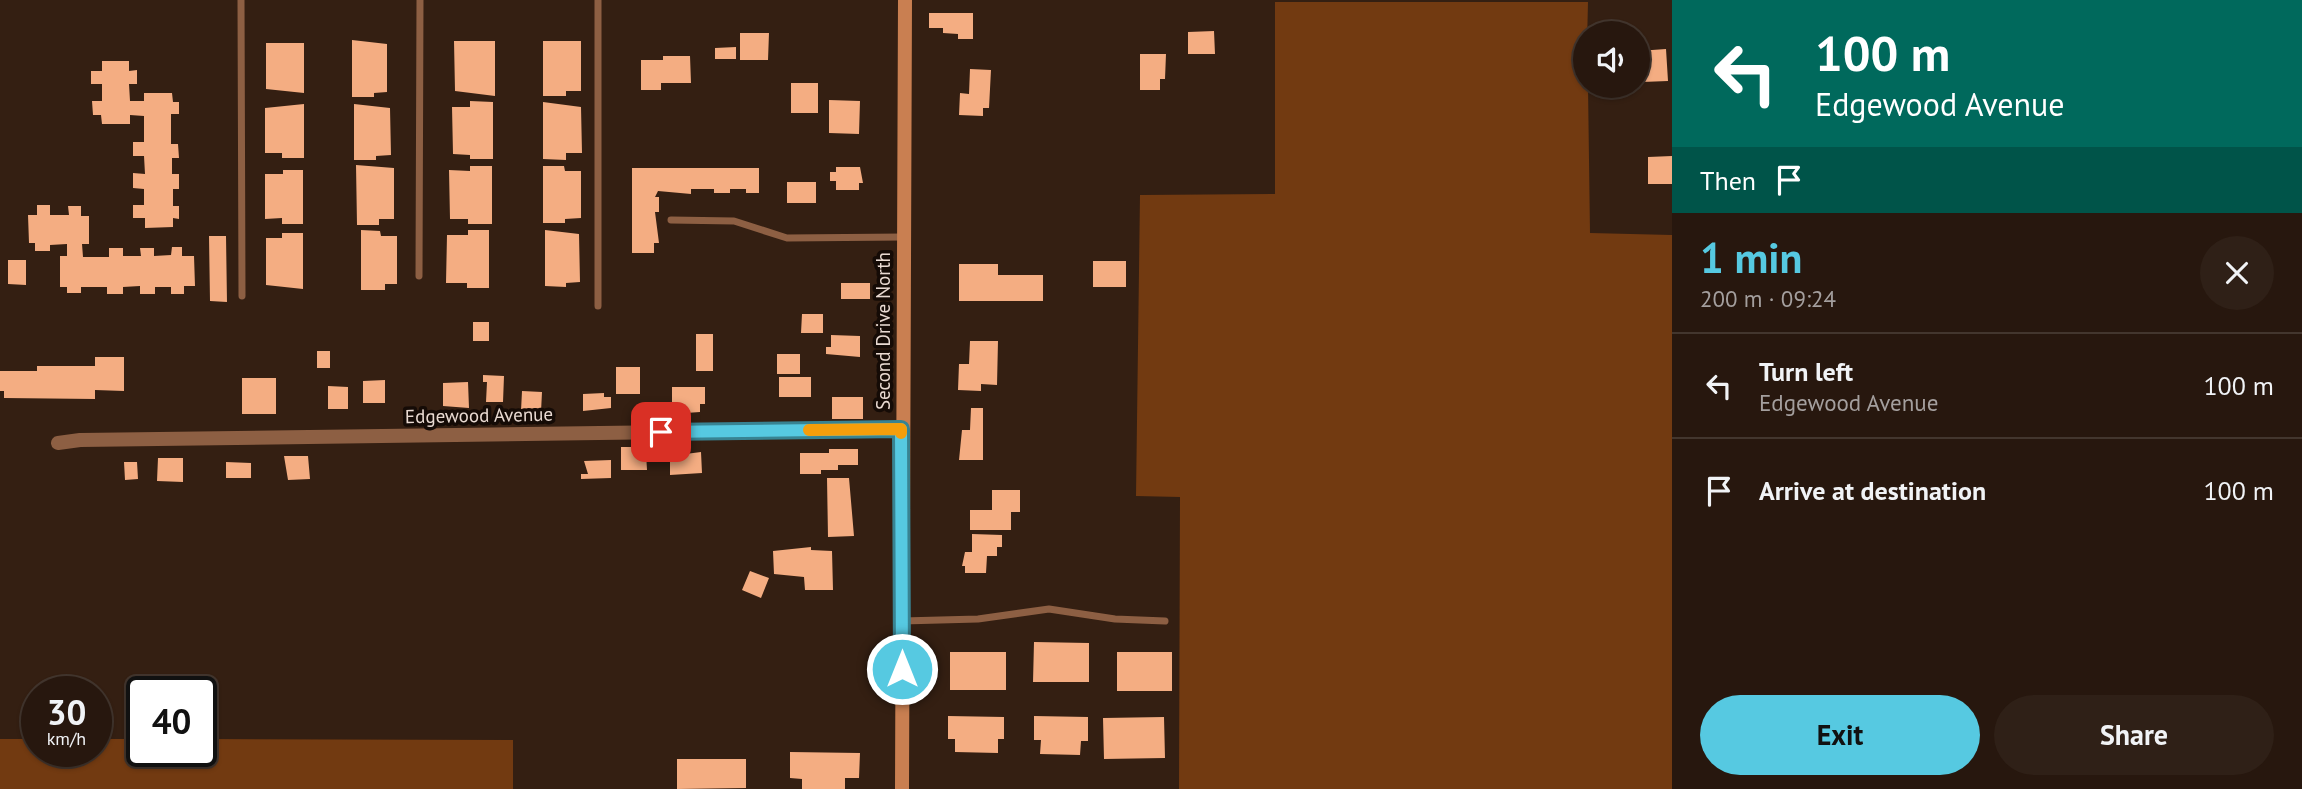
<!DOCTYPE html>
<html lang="en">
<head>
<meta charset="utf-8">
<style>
	body { margin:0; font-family:"PT Sans",sans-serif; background:#2f2017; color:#f1f3f6; height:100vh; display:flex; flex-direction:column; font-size:26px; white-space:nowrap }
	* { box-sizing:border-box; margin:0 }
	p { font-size:23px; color:#a49f9e }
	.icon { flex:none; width:38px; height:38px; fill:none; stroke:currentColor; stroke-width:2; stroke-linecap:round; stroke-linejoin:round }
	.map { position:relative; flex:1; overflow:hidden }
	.side { display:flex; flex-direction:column; background:#27170e; width:630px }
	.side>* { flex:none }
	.guide { background:#00695c; color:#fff; overflow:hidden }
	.buttons { position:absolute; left:1573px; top:21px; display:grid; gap:14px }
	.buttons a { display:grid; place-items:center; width:77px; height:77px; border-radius:50%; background:#27170e; box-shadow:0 2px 5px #0004,0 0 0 2px #43362e; font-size:35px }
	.speed { position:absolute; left:21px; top:676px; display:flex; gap:14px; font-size:35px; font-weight:700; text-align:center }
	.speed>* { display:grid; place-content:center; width:91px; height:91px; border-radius:50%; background:#27170e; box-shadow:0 2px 5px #0004,0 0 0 2px #43362e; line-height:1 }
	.speed small { font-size:18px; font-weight:400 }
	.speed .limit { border:4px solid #111; border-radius:10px; background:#fff; color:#111 }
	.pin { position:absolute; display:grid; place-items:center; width:60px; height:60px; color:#fff; margin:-30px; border-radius:14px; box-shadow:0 4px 10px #0006 }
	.me { position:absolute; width:77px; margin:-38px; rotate:0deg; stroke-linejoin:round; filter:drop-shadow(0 0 5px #0008) }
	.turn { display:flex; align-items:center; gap:24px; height:147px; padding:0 28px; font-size:32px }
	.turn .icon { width:91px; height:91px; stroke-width:2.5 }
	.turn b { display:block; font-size:49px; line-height:60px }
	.then { display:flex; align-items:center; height:66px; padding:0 28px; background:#0003; gap:14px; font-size:26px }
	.round { display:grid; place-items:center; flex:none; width:74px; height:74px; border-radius:37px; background:#2f2017 }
	.summary { display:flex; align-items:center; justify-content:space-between; height:119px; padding:0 28px }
	h1 { font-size:42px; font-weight:600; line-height:52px; color:#56c9e1 }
	.primary-button { display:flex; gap:14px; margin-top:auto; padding:14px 28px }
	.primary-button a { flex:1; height:80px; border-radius:42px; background:#56c9e1; color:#111; font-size:28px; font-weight:600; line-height:80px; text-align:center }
	.primary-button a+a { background:#2f2017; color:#f1f3f6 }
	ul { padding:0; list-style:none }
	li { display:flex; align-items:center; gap:21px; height:105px; padding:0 28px; border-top:2px solid #43362e }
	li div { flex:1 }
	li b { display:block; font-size:26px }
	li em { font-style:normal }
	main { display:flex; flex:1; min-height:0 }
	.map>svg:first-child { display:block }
</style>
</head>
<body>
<main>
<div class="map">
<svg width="1672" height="789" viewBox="0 0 1672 789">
	<rect width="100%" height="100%" fill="#341f12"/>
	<path fill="#723a11" d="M 1275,2 L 1588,2 L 1586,86 L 1588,86 L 1590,233 L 1672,235 L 1672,789 L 1179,789 L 1180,497 L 1136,496 L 1140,195 L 1275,194 Z
		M 0,739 L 37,739 L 37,751 L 96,751 L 96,739 L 142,739 L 142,751 L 201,751 L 201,739 L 513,740 L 513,789 L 0,789 Z"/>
	<path fill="#f4ad82" d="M 929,13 L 973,13 L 973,39 L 958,39 L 958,34 L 943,33 L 943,28 L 929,28 Z
		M 1214,31 L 1215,54 L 1188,54 L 1188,32 Z
		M 740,33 L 769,33 L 768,60 L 740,60 Z
		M 352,40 L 387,44 L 387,92 L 374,93 L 374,97 L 352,97 Z
		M 454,41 L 495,41 L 495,96 L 455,91 Z
		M 543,41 L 581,41 L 581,91 L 566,91 L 566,96 L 543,96 Z
		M 266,43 L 304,43 L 304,93 L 266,89 Z
		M 736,47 L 736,59 L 715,59 L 715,48 Z
		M 1666,49 L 1668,81 L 1642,82 L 1642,71 L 1638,73 L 1638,51 Z
		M 1140,54 L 1166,54 L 1165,79 L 1160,79 L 1160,90 L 1140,90 Z
		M 663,56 L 690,56 L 691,83 L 661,83 L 661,90 L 641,90 L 641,60 L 663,60 Z
		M 102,61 L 129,61 L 129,71 L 137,70 L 137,84 L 129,84 L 130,101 L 144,101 L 144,93 L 172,93 L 173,102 L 179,102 L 179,114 L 171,114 L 171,144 L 178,144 L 179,158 L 172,158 L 172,174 L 179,174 L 179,189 L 173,189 L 173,206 L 179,206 L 179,219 L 173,218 L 173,227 L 145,228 L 145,218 L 133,218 L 133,205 L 144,205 L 144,189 L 133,188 L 133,173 L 145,174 L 144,156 L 133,156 L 133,142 L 144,142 L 144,116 L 130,115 L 130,124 L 102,124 L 101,115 L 93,115 L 92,101 L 102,101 L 102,84 L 91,84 L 91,71 L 102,71 Z
		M 970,69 L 991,70 L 989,108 L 983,108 L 983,116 L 959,115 L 960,93 L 969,94 Z
		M 791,83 L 818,83 L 818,113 L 791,113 Z
		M 829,100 L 860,101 L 859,134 L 829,133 Z
		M 470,101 L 493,102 L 493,159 L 470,159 L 470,155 L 453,154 L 452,107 L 470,107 Z
		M 543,102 L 581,107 L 582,153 L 566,153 L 566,160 L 543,159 Z
		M 304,104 L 304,158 L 282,158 L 282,153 L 265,153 L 265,108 Z
		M 354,104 L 390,108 L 391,155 L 376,156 L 376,160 L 354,160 Z
		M 1672,156 L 1672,184 L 1648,184 L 1648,157 Z
		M 356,165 L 394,168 L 394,219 L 379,219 L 379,225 L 357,225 Z
		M 470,166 L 492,166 L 492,224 L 468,224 L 468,219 L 450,219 L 449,170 L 470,171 Z
		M 543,166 L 564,166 L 565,171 L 581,171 L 581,218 L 565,219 L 565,223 L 543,223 Z
		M 836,167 L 860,167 L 863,183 L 859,183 L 859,190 L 836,190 L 836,181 L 830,181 L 830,172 L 836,172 Z
		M 632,168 L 759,168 L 759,193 L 746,193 L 746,189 L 730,189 L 730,193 L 714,193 L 714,189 L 691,189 L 691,194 L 658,191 L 655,197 L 659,197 L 659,212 L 655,212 L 659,243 L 654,243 L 654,253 L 632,253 Z
		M 283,170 L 303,170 L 303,224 L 282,224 L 282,218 L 265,219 L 265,174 L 283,174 Z
		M 787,182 L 816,182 L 816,203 L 787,203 Z
		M 37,205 L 50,205 L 50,215 L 69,215 L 68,206 L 81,206 L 81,216 L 89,216 L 89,244 L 82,244 L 83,257 L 109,257 L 109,248 L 123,248 L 123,256 L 141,256 L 140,248 L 154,248 L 154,256 L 171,255 L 172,247 L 182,247 L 182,256 L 194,256 L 195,286 L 184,286 L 184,294 L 171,294 L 171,287 L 155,287 L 155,294 L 140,294 L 140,286 L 123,287 L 123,294 L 107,294 L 107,287 L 81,287 L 81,293 L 67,293 L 67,287 L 60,287 L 60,256 L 67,256 L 67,244 L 50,245 L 50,251 L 35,251 L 35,243 L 29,243 L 28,215 L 37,215 Z
		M 361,230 L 380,231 L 381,236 L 397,236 L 397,284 L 385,284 L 385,290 L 361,290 Z
		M 468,230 L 489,230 L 489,288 L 467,288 L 467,283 L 446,283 L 447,235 L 468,235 Z
		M 545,230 L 579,234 L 580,282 L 566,283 L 566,287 L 545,286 Z
		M 282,233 L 303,233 L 303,289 L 266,285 L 266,238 L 282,238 Z
		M 209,236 L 226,236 L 227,302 L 210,301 Z
		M 8,260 L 26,260 L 26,285 L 8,284 Z
		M 1093,261 L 1126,261 L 1126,287 L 1093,287 Z
		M 959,264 L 998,264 L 998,275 L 1043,275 L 1043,301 L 959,301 Z
		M 841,283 L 870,283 L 870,299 L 841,299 Z
		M 802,314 L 823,314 L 823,333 L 801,333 Z
		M 473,322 L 489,322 L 489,341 L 473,341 Z
		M 696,334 L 713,334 L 713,371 L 696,371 Z
		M 831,335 L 860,336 L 860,357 L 826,354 L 826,347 L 831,347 Z
		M 970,341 L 998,341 L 997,385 L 981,384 L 981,391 L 958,390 L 959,364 L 969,364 Z
		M 317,351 L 330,351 L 330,368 L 317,368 Z
		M 777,354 L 800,354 L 800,374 L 777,374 Z
		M 95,357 L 124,357 L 124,391 L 95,390 L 95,399 L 4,398 L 4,391 L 0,391 L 0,371 L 37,371 L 37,366 L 95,366 Z
		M 616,367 L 640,367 L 640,394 L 616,394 Z
		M 483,375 L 504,376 L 503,402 L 486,402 L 487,382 L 483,382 Z
		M 779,377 L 811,377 L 811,397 L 779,397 Z
		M 242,378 L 276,378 L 276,414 L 242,414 Z
		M 385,380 L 385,403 L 363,403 L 363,381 Z
		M 468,382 L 469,408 L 443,406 L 443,383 Z
		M 328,386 L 348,387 L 348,409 L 328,409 Z
		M 672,387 L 705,387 L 705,404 L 700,404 L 700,412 L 686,413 L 686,407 L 672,407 Z
		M 522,391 L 542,392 L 541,412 L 521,411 Z
		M 604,393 L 604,397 L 611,397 L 611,408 L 583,411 L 583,394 Z
		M 832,397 L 863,397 L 863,419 L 832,419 Z
		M 971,408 L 983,408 L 983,460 L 959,460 L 962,430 L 970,430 Z
		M 621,447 L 632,447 L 632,452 L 646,452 L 647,470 L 621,470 Z
		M 829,449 L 858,449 L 858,465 L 838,465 L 838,470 L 821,470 L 821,474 L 800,474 L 800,453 L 829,453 Z
		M 701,452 L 702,473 L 670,475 L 670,456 Z
		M 284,456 L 308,456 L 310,479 L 288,480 Z
		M 158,458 L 183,458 L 183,482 L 157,481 Z
		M 611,460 L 611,478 L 581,479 L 581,474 L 588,474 L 584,461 Z
		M 124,462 L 137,462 L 138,479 L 125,480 Z
		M 226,462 L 251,463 L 251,478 L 226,478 Z
		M 827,478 L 849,478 L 854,536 L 828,537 Z
		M 992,490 L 1020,490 L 1020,512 L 1011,512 L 1011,530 L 970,530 L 970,510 L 992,510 Z
		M 972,534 L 1002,535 L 1002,547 L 997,547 L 997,556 L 987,556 L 986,573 L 965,573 L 965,566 L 962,566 L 965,552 L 972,552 Z
		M 811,547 L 811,550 L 832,551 L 833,590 L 805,590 L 804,577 L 774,574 L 773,551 Z
		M 750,571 L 769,578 L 761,598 L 742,590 Z
		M 1034,642 L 1089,643 L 1089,682 L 1033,682 Z
		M 950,652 L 1006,652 L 1006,690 L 950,690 Z
		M 1117,652 L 1172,652 L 1172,691 L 1117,691 Z
		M 948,716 L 1004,717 L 1004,739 L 998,739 L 998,753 L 955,752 L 955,739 L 948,739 Z
		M 1034,716 L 1088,717 L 1088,741 L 1081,741 L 1080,755 L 1040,754 L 1041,740 L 1034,740 Z
		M 1164,717 L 1165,758 L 1104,759 L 1103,718 Z
		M 790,752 L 860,753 L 859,778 L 845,778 L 845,789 L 802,789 L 802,779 L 790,778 Z
		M 677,759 L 746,759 L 746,788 L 677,789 Z"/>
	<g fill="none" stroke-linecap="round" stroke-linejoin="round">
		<path stroke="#8d5f43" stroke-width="7" d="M 241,0 L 242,296
			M 671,220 L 734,221 L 787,238 L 903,237
			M 419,276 L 420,0
			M 598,306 L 598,0
			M 902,621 L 978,619 L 1049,609 L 1115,619 L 1165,621"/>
		<path stroke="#8d5f43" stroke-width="14" d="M 58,443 L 80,440 L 901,429"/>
		<path stroke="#c97f51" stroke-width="14" d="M 902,789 L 905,0"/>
	</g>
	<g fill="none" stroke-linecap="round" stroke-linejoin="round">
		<g stroke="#388392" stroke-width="18">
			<path id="route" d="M 661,432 L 901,429 L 902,669"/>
		</g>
		<use href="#route" stroke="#56c9e1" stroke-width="12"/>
		<path stroke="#f59e0b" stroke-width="12" d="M 809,430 L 901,429 L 901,433"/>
	</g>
	<g text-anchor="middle" stroke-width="7" stroke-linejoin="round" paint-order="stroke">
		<g font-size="19" fill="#e9dad2" stroke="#150b06">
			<text transform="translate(883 331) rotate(-90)" y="7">Second Drive North</text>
			<text transform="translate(479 415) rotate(-1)" y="7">Edgewood Avenue</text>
		</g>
	</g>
</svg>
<div class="buttons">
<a><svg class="icon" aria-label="sound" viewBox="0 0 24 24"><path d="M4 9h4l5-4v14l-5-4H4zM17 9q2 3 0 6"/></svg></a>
</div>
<div class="speed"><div>30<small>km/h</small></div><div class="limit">40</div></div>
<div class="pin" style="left:661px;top:432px;background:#d93025"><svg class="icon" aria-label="arrive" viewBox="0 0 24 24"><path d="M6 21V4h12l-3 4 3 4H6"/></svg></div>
<svg class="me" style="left:902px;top:669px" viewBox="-20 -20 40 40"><circle r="17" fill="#56c9e1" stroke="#fff" stroke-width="3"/><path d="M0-11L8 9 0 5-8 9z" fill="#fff"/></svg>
</div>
<section class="side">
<div class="guide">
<div class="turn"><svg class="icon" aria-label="left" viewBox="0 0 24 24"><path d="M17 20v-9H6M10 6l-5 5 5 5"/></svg><div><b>100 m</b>Edgewood Avenue</div></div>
<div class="then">Then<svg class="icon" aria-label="arrive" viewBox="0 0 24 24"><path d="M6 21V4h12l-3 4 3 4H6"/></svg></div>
</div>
<div class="summary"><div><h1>1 min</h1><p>200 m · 09:24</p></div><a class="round"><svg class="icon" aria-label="close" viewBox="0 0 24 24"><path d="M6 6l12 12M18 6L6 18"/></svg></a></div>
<ul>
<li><svg class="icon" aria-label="left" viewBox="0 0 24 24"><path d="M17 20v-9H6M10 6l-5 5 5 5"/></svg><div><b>Turn left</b><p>Edgewood Avenue</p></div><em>100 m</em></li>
<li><svg class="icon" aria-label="arrive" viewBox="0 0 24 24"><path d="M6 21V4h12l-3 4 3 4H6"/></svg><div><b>Arrive at destination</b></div><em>100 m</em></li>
</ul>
<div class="primary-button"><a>Exit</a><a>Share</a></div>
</section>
</main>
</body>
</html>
